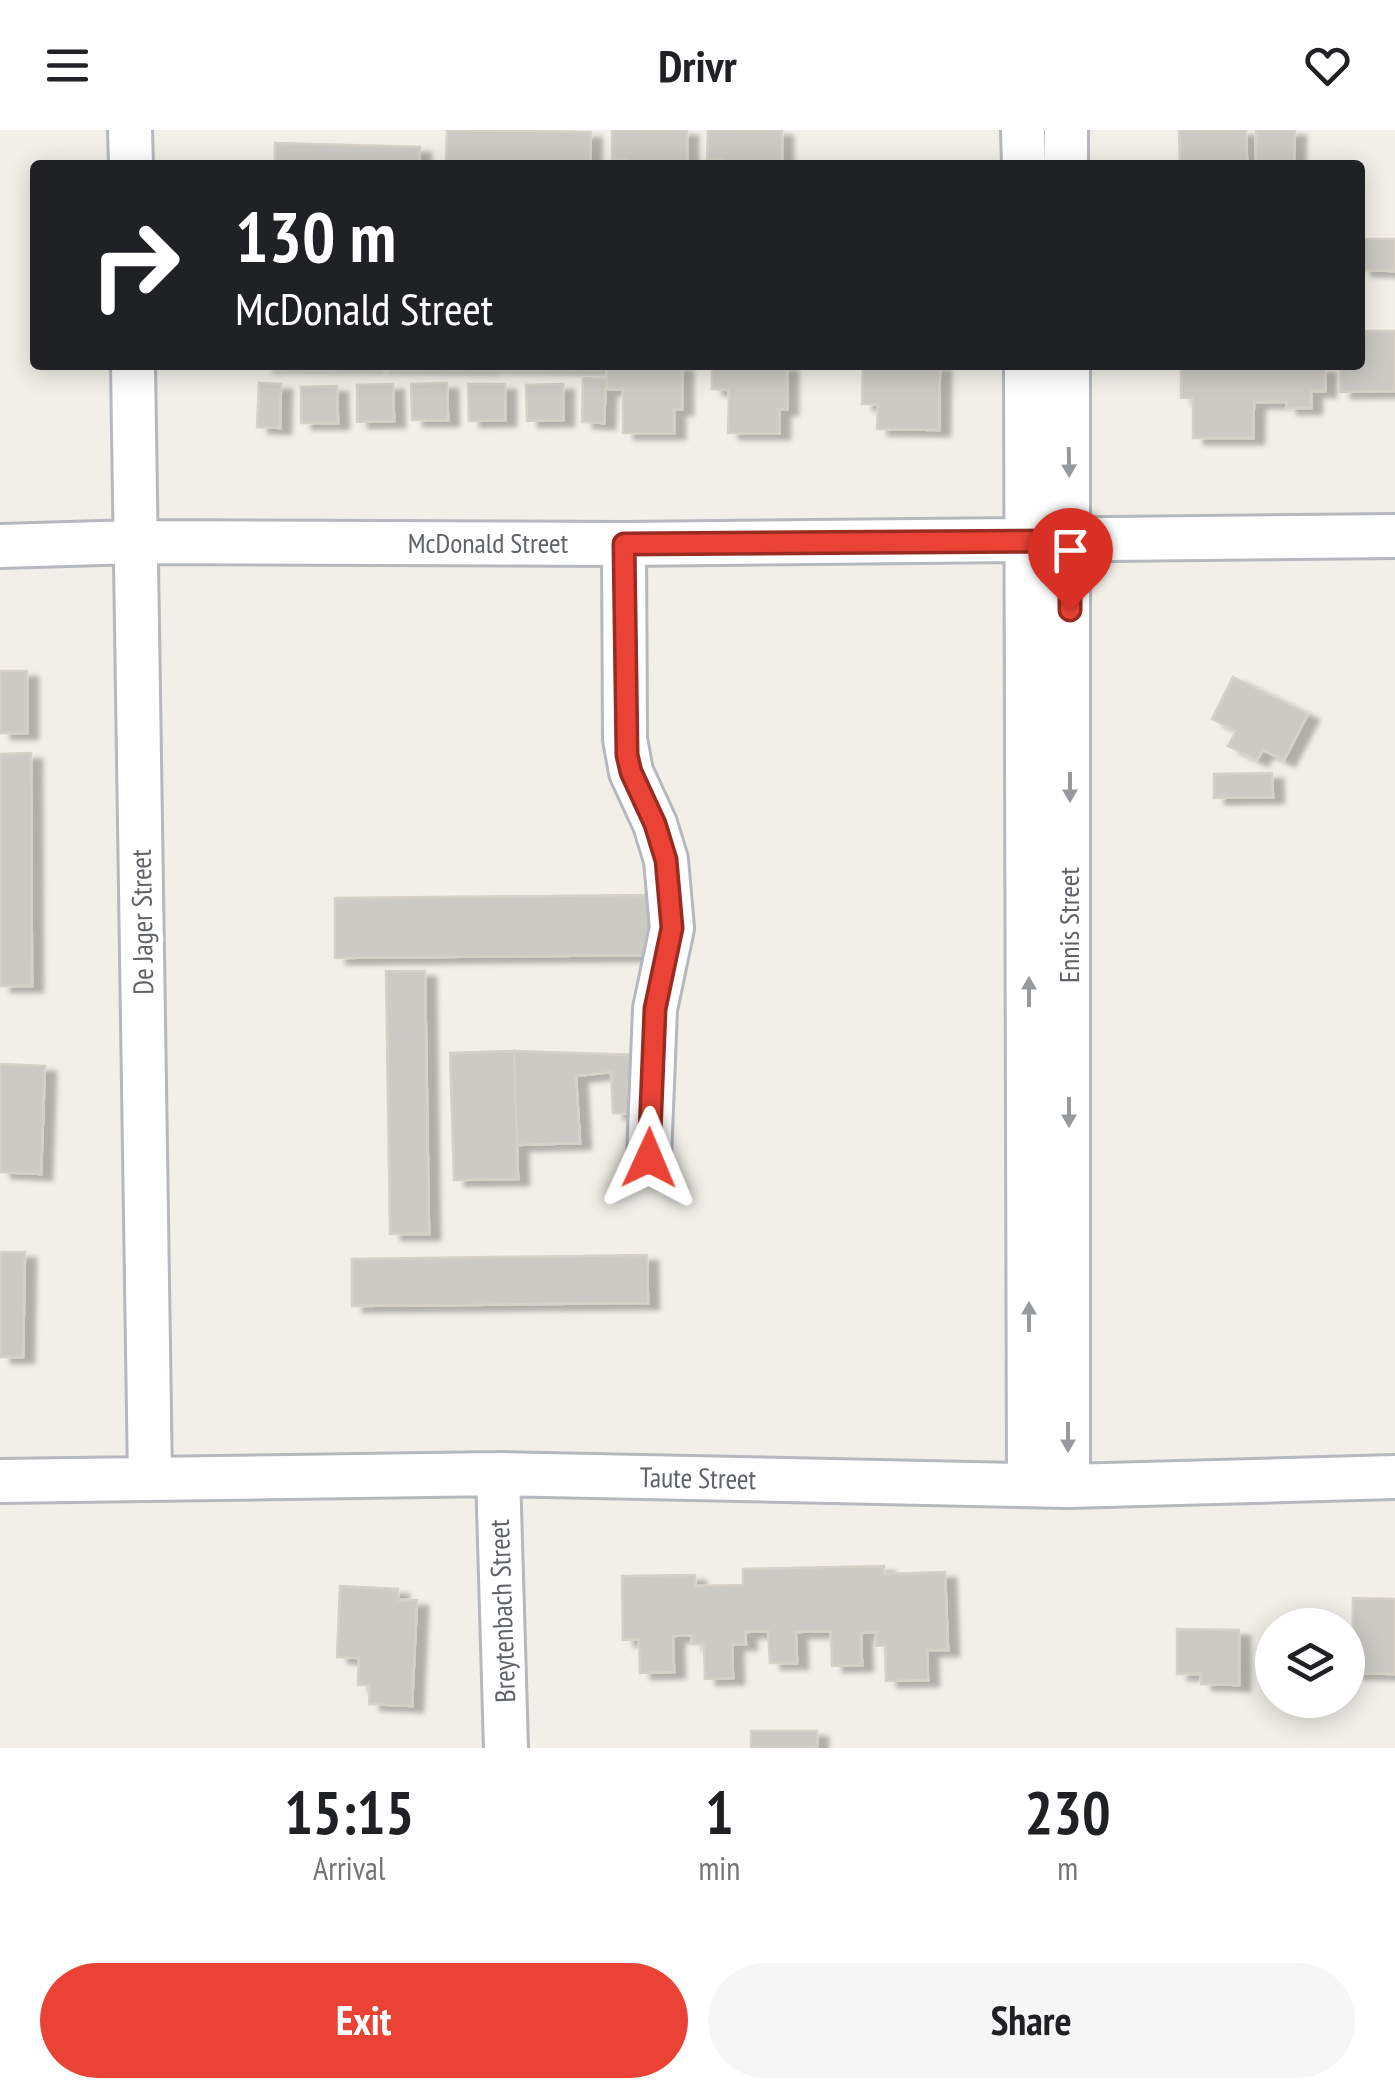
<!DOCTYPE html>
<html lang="en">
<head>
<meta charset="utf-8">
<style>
	body { margin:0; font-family:"PT Sans Narrow",sans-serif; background:#f6f6f6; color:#202124; height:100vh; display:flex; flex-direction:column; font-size:38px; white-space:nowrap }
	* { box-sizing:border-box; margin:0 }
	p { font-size:32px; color:#757577 }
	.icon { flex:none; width:55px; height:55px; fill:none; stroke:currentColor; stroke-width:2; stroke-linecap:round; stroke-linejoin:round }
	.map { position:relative; height:1618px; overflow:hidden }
	.sheet { display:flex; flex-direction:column; background:#fff; flex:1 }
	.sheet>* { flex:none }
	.hud { position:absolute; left:30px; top:30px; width:1335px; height:210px; border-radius:10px; box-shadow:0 5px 25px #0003; background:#202124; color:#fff; overflow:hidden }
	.buttons { position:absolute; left:1255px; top:1478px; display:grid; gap:20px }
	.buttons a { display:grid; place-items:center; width:110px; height:110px; border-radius:50%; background:#fff; box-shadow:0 5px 25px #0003; font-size:50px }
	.pin { position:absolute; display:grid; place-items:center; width:85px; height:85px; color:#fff; margin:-102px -42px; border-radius:50% 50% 50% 0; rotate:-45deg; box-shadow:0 0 10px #0007 }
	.pin .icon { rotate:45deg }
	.me { position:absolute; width:110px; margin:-55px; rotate:1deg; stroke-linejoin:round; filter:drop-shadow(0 0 8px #0008) }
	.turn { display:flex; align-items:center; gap:35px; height:210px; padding:0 40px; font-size:45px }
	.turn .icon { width:130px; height:130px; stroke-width:2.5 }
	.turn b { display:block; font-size:70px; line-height:85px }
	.eta { display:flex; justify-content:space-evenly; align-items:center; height:170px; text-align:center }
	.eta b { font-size:60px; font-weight:800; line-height:70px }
	.primary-button { display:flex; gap:20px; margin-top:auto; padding:20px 40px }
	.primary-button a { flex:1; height:115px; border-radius:60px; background:#ea4335; color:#fff; font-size:40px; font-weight:800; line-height:115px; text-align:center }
	.primary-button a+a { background:#f6f6f6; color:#202124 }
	header { display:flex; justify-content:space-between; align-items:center; height:130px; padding:0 40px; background:#fff; font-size:45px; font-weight:800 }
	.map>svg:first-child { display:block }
</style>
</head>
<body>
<header><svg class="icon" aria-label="menu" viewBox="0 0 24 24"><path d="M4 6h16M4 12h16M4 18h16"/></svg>Drivr<svg class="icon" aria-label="heart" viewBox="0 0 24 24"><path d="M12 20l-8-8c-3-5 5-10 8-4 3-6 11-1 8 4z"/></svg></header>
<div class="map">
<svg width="1395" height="1618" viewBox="0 0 1395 1618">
	<defs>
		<filter id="shadow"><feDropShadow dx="11" dy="6" stdDeviation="2.5" flood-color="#0004"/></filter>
	</defs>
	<rect width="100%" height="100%" fill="#f1efe8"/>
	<path fill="#cccac5" stroke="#d6d1c6" stroke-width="2.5" filter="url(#shadow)" d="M 447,0 L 591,2 L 590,35 L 446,35 Z
		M 612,0 L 687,0 L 687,35 L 628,35 L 628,29 L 612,29 Z
		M 708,0 L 782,0 L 782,35 L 724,35 L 724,29 L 707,29 Z
		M 1179,0 L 1246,0 L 1247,32 L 1180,34 Z
		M 1256,0 L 1295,0 L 1294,32 L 1256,31 Z
		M 275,13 L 420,17 L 419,35 L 275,35 Z
		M 1360,109 L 1395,109 L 1395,141 L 1360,140 Z
		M 1360,201 L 1395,201 L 1395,261 L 1340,262 L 1340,235 L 1360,235 Z
		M 262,235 L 373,235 L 373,237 L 262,236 Z
		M 377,235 L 488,235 L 488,238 L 377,237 Z
		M 491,235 L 602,235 L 602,238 L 491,237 Z
		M 607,235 L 682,235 L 682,279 L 674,279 L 674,303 L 623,303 L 623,259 L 607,259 Z
		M 712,235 L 787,235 L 787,279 L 779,279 L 779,303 L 728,303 L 729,260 L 712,259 Z
		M 863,235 L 940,235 L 939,300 L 877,299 L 878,274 L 862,274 Z
		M 1181,237 L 1325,237 L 1325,261 L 1311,261 L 1311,278 L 1286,278 L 1287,272 L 1254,272 L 1253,308 L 1193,308 L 1193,268 L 1181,268 Z
		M 583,248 L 606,249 L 604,293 L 582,292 Z
		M 259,253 L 281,254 L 280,298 L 257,297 Z
		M 447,253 L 448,290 L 412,290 L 411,254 Z
		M 393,254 L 394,291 L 357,292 L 357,255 Z
		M 468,254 L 505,254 L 505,290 L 469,291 Z
		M 563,254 L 563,290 L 527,291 L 526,255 Z
		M 337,256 L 338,293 L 301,293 L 301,257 Z
		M 0,541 L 27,541 L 27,603 L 0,603 Z
		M 1233,547 L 1308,584 L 1284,630 L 1263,620 L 1257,630 L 1228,616 L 1236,601 L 1212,589 Z
		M 31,623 L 32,856 L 0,856 L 0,624 Z
		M 1272,643 L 1273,667 L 1214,668 L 1214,644 Z
		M 655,765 L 656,825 L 335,828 L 335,768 Z
		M 386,841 L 425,841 L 429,1104 L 390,1104 Z
		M 514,921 L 518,1049 L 454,1050 L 450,923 Z
		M 514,921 L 638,925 L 638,984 L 613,983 L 611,942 L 576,946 L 580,1013 L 517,1015 Z
		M 0,934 L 45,936 L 41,1044 L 0,1042 Z
		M 0,1122 L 25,1122 L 23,1227 L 0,1227 Z
		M 647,1125 L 648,1173 L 352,1176 L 352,1129 Z
		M 884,1436 L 884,1444 L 945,1442 L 948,1520 L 927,1520 L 928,1550 L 886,1551 L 885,1515 L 876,1516 L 876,1502 L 861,1503 L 862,1535 L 832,1536 L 831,1501 L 796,1502 L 797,1533 L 770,1533 L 768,1501 L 745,1502 L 746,1514 L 732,1514 L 733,1548 L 705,1549 L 704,1514 L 692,1514 L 692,1505 L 673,1506 L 674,1542 L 640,1543 L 639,1509 L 623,1510 L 622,1446 L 695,1445 L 695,1456 L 743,1455 L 743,1439 Z
		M 340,1456 L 398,1459 L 398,1470 L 417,1470 L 412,1576 L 369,1574 L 370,1555 L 358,1555 L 359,1528 L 337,1527 Z
		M 1353,1468 L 1395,1469 L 1395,1544 L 1352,1543 Z
		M 1177,1499 L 1239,1500 L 1239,1555 L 1201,1554 L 1201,1544 L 1177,1544 Z
		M 751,1601 L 817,1601 L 817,1618 L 751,1618 Z"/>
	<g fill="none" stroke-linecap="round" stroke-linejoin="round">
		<g stroke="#b5b8bc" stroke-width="48">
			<path id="minor" d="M 130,0 L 131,35
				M 1023,0 L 1024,35
				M 1066,0 L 1066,35
				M 133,235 L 150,1349
				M 1026,235 L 1029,1355
				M 624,414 L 625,609 L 631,642 L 655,694 L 666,730 L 672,798 L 655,879 L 649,1028
				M 0,416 L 136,412 L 624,414 L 1395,406
				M 498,1344 L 506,1618
				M 0,1351 L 498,1344 L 1068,1356 L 1395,1347
				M 1068,1356 L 1068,235"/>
		</g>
		<use href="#minor" stroke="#fff" stroke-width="42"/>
	</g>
	<defs><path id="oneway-solid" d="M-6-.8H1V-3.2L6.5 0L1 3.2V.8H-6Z" transform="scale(2.5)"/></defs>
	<g fill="#979a9d">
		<use href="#oneway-solid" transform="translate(1069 332) rotate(89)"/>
		<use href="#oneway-solid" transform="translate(1070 657) rotate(90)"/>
		<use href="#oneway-solid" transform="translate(1029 862) rotate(-90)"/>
		<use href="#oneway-solid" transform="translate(1069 982) rotate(90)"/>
		<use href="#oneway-solid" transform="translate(1029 1187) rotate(-90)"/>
		<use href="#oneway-solid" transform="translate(1068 1307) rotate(90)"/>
	</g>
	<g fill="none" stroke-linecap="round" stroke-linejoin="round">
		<g stroke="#982c22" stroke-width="25">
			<path id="route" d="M 649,1028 L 655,879 L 672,798 L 666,730 L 655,694 L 631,642 L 627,625 L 624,414 L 1070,411 L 1070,480"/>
		</g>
		<use href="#route" stroke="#ea4335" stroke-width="18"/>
	</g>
	<g text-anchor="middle" stroke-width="10" stroke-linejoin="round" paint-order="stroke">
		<g font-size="28" fill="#5f6368" stroke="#fff">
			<text x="488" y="423">McDonald Street</text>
			<text transform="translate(142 792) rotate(-91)" y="10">De Jager Street</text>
			<text transform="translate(1069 795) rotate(-90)" y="10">Ennis Street</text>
			<text transform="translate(698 1348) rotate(1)" y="10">Taute Street</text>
			<text transform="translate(502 1481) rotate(-92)" y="10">Breytenbach Street</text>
		</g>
	</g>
</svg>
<div class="buttons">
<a><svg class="icon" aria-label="layers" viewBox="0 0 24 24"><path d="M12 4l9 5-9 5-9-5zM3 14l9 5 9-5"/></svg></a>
</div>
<div class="pin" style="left:1070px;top:480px;background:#d93025"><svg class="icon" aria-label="arrive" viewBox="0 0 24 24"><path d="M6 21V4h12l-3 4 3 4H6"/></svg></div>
<svg class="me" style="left:649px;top:1028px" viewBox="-20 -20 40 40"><path d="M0-17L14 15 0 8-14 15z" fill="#ea4335" stroke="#fff" stroke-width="4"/></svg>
<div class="hud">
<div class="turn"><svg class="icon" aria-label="right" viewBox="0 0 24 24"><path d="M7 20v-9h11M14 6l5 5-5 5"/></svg><div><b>130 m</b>McDonald Street</div></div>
</div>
</div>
<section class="sheet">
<div class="eta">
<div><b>15:15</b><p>Arrival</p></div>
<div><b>1</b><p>min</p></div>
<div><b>230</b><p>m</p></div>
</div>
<div class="primary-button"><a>Exit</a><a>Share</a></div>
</section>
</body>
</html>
